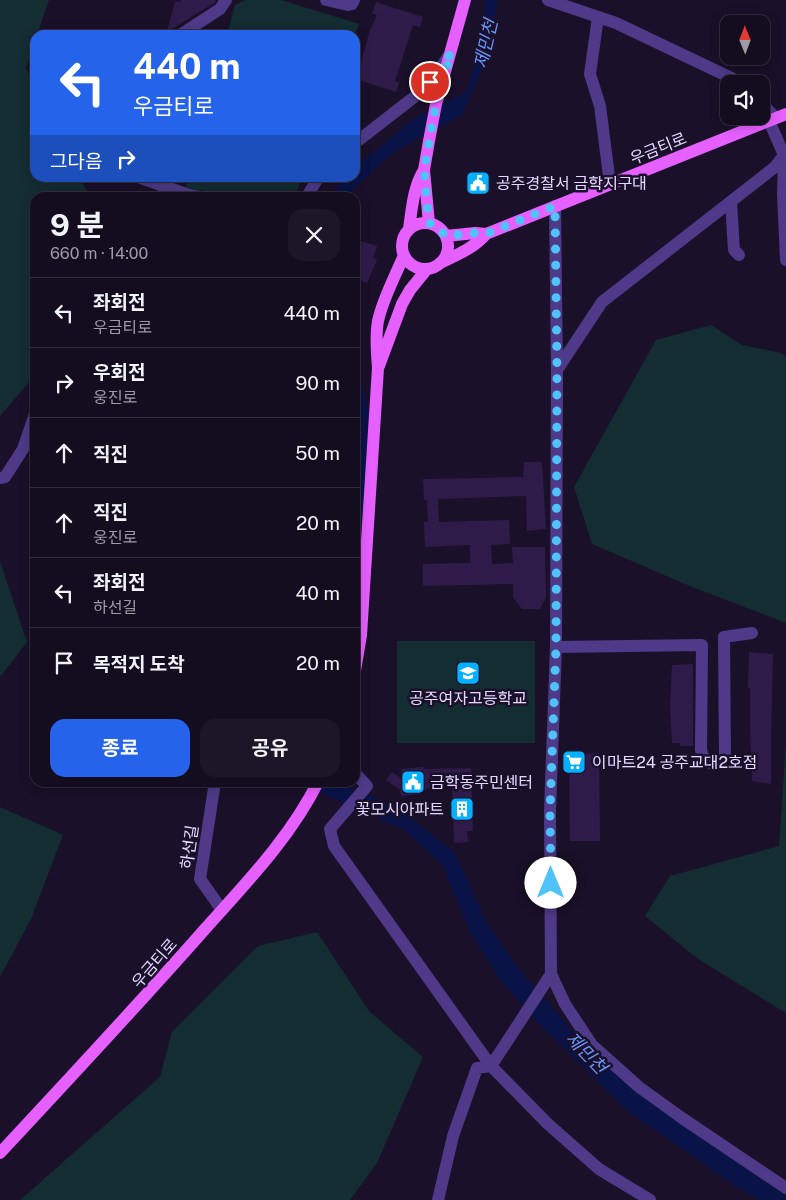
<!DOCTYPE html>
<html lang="ko">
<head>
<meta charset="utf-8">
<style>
	body { margin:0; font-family:"Public Sans","Noto Sans KR",sans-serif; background:#1d1528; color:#f1f3f6; height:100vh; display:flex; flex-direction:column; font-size:19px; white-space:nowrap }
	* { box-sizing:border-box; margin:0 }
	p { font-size:16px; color:#9d9ba4 }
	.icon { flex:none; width:28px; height:28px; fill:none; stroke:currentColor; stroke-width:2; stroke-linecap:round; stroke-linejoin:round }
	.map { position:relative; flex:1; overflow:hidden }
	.details { position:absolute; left:30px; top:192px; width:330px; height:595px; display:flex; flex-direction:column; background:#140c1f; border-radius:15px; box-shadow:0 2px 12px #0003,0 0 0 1px #332c3d }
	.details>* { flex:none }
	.guide { position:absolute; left:30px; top:30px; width:330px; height:152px; border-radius:15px; box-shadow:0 2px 12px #0003,0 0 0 1px #332c3d; background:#2563eb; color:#fff; overflow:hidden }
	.needle { width:32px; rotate:359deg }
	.controls { position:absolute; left:720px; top:15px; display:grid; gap:10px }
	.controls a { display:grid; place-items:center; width:50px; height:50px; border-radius:10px; background:#140c1f; box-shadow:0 2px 12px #0003,0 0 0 1px #332c3d; font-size:25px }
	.pin { position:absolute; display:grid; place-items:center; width:42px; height:42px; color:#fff; margin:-21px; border:2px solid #fff; border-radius:50%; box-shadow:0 1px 5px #0007 }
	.me { position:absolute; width:55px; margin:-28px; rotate:0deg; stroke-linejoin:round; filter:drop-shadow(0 0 4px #0008) }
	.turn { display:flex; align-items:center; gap:18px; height:105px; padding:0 20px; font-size:22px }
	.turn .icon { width:65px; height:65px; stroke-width:2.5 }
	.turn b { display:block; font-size:35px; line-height:42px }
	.then { display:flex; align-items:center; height:48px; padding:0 20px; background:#0003; gap:10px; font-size:19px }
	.round { display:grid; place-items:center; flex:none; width:52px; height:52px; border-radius:15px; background:#1d1528 }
	.head { display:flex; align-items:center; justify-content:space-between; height:85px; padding:0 20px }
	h1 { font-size:30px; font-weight:700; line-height:38px }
	.primary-button { display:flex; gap:10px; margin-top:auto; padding:10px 20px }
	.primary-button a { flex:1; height:58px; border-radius:15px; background:#2563eb; color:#fff; font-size:20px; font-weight:700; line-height:58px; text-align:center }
	.primary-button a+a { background:#1d1528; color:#f1f3f6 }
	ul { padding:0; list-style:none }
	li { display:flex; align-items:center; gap:15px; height:70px; padding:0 20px; border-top:1px solid #332c3d }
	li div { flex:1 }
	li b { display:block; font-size:19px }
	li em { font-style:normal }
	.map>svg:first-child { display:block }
</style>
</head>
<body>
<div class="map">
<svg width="786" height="1200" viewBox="0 0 786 1200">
	<rect width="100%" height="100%" fill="#1a1029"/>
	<path fill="#132d33" d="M 0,0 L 49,0 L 37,35 L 35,35 L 35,41 L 26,68 L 35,87 L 35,178 L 80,178 L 87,191 L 86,197 L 35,198 L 35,375 L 0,416 Z
		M 246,0 L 281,0 L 359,24 L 355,35 L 227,35 L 235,5 Z
		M 188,178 L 302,178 L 294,197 L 246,197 L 185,188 Z
		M 711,325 L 742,345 L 781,353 L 786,357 L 786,623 L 692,587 L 592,544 L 574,487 L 656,340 Z
		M 0,561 L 27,642 L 0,677 Z
		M 397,641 L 535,641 L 535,743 L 397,743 Z
		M 786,743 L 786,1013 L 698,959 L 645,916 L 670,876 L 779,846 Z
		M 0,807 L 63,835 L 31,919 L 0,977 Z
		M 317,932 L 369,1011 L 423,1057 L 377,1163 L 350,1200 L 20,1200 L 160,1077 L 172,1032 L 258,946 Z"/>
	<path fill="#0a1348" d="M 486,0 L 498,0 L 488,56 L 462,115 L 401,148 L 388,157 L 345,197 L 333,198 L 340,181 L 345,178 L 355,178 L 355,169 L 413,119 L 466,92 L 472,76 Z
		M 355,356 L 369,412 L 364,511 L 355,523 L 357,415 L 355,408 Z
		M 299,783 L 341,783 L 370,795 L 404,812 L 455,853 L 487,923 L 516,965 L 583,1044 L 633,1089 L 786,1196 L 786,1200 L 759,1200 L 732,1184 L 629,1112 L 539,1024 L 499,978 L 469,930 L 442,864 L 404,830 Z"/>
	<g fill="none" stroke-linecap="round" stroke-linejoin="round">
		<path stroke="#0a1348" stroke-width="3" d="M 355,169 L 372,155"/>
	</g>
	<path fill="#2f1b4a" d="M 181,0 L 216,0 L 214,3 L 167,32 L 175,1 L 180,2 Z
		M 376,2 L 423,17 L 420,27 L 413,25 L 395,81 L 399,83 L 396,92 L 355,79 L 355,68 L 359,69 L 370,30 L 377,15 L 372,14 Z
		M 355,239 L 377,246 L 373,258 L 377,260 L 367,283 L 355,278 Z
		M 524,462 L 542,462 L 546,529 L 527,531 L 526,496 L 438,499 L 439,522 L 509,520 L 510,544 L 491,545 L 492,564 L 513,563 L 512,547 L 545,547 L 546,597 L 540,609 L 522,609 L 513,597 L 513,584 L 423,586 L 423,564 L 470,563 L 470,545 L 425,547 L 424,522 L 428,522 L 427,500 L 424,500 L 423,479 L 523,477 Z
		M 749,652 L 773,654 L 771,738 L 771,784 L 752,781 L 750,730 L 750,688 L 748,688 Z
		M 693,664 L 693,746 L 680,746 L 680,743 L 672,743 L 670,707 L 672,665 Z
		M 599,753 L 600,841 L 570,841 L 569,759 L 583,759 L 583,754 Z
		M 424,767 L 424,769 L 471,768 L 473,831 L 467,831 L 468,842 L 454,843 L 452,787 L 426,788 L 427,790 L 422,791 L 422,794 L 401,796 L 400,790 L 386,780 L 392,772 L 402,779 L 401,769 Z"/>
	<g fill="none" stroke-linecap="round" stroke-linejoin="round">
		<path stroke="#4e3a89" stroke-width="12" d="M 326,0 L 348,5 L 352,4 L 354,0
			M 548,0 L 616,23 L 744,84
			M 598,17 L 590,74 L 600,106 L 610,184
			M 180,35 L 220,9 L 226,0
			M 761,103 L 776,118
			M 355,143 L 422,91 L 437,73 L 448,57
			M 784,155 L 783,195 L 786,260
			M 141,178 L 189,195
			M 188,198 L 189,195 L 204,198
			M 306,198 L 318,178
			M 731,202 L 734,250 L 739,255
			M 555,206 L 557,370 L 556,647 L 550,811 L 551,974 L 565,1004 L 592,1045 L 639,1087 L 682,1118 L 786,1188
			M 557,370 L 602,302 L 775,167 L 784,155 L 769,121
			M 0,478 L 5,477 L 23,449 L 35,414
			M 556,647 L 702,645 L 701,750 L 704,759 L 712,764 L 719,764 L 725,757 L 724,637 L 752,633
			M 355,773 L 367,786 L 330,829 L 334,846 L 491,1066 L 548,1124 L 599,1169 L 650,1200
			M 215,782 L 200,879 L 222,910
			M 438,1200 L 453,1136 L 477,1068 L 491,1066 L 551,974"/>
		<path stroke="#e65fff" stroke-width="12" d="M 429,223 L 424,170 L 429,141 L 436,104 L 465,0
			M402 246a23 23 0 1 1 46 0a23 23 0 1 1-46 0Z
			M 409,229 C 412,208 413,188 424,170
			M 446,236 L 475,233 L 486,234
			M 440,263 C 457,255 474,248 486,234 L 786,114
			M 379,366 L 402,304 L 410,290 L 427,269
			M 355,671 L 361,635 L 378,368 C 377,353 375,337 378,321 C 383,298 395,277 404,255
			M 0,1153 C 69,1079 138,1005 205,929 C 246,883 290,838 318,782"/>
	</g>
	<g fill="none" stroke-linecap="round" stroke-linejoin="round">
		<path stroke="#4fc3f7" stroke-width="9" stroke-dasharray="0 16.2" d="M 430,82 L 451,53 L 436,104 L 424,170 L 429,223 L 436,226 L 446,236 L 475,233 L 486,234 L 555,206 L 557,370 L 556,647 L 550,811 L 551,883"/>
	</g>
	<defs>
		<g id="civic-square" transform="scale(1.25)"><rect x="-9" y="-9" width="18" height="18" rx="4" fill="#04b0ff" stroke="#1a1029"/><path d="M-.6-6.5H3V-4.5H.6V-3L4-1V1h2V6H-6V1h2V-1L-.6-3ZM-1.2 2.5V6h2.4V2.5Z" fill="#fff"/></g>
		<g id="school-square" transform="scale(1.25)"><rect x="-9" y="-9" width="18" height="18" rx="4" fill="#04b0ff" stroke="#1a1029"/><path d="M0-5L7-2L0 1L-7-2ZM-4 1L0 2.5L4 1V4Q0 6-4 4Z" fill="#fff"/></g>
		<g id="supermarket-square" transform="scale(1.25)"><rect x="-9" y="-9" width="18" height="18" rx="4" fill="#04b0ff" stroke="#1a1029"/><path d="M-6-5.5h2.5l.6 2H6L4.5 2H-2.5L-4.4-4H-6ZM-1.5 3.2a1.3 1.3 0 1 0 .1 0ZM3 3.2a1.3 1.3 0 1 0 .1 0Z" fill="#fff"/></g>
		<g id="building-square" transform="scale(1.25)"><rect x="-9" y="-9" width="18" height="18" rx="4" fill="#04b0ff" stroke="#1a1029"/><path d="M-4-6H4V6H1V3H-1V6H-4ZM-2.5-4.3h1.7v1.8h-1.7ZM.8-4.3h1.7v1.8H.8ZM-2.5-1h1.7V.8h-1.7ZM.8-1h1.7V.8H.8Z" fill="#fff"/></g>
	</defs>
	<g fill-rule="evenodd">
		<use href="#civic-square" x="478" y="183"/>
		<use href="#school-square" x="468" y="673"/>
		<use href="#supermarket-square" x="574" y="762"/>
		<use href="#civic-square" x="413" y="782"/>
		<use href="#building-square" x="462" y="809"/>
	</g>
	<g text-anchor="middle" stroke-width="5" stroke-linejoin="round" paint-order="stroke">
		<g font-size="16" fill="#e5d8ff" stroke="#1a1029">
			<text transform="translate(658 148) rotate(-22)" y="6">우금티로</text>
			<text transform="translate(189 847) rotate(-82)" y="6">하선길</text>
			<text transform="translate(154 963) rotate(-49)" y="6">우금티로</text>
		</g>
		<g font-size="16" fill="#e5d8ff" stroke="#1a1029" text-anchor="start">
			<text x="496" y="189">공주경찰서 금학지구대</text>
			<text x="468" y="704" text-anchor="middle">공주여자고등학교</text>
			<text x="592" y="768">이마트24 공주교대2호점</text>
			<text x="430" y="788">금학동주민센터</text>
			<text x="444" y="815" text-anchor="end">꽃모시아파트</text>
		</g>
		<g font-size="18" font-style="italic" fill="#6697ff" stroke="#1a1029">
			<text transform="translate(486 44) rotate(-77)" y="6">제민천</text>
			<text transform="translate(586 1053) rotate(46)" y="6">제민천</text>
		</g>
	</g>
</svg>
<div class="controls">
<a><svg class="needle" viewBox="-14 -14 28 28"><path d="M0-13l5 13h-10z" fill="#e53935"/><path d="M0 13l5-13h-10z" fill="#9d9ba4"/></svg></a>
<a><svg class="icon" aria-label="sound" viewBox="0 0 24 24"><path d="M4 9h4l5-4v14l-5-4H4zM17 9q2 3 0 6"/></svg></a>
</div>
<div class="pin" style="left:430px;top:82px;background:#d93025"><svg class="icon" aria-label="arrive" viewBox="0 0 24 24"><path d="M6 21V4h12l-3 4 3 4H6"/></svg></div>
<svg class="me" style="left:551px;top:883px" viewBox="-20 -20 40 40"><circle r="19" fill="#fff"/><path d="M0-13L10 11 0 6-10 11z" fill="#4fc3f7"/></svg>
<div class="guide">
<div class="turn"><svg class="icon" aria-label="left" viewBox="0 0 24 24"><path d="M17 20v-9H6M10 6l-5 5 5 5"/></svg><div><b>440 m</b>우금티로</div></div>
<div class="then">그다음<svg class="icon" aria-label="right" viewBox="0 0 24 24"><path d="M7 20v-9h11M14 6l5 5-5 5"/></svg></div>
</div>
<section class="details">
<div class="head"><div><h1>9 분</h1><p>660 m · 14:00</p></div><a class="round"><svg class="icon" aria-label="close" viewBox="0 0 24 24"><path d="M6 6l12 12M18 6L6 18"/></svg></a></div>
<ul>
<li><svg class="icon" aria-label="left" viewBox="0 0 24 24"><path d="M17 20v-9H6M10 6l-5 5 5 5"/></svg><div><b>좌회전</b><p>우금티로</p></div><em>440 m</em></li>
<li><svg class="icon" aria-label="right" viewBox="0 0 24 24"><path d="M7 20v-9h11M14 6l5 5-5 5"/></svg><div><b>우회전</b><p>웅진로</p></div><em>90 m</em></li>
<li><svg class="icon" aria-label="ahead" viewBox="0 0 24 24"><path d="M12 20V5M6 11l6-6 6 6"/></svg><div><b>직진</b></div><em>50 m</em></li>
<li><svg class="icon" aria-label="ahead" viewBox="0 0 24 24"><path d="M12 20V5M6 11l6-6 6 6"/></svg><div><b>직진</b><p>웅진로</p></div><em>20 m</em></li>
<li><svg class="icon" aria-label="left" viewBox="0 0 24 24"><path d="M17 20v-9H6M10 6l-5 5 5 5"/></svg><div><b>좌회전</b><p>하선길</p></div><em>40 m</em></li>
<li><svg class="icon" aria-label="arrive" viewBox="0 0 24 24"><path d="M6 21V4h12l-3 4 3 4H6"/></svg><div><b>목적지 도착</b></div><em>20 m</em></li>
</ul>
<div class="primary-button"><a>종료</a><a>공유</a></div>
</section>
</div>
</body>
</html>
